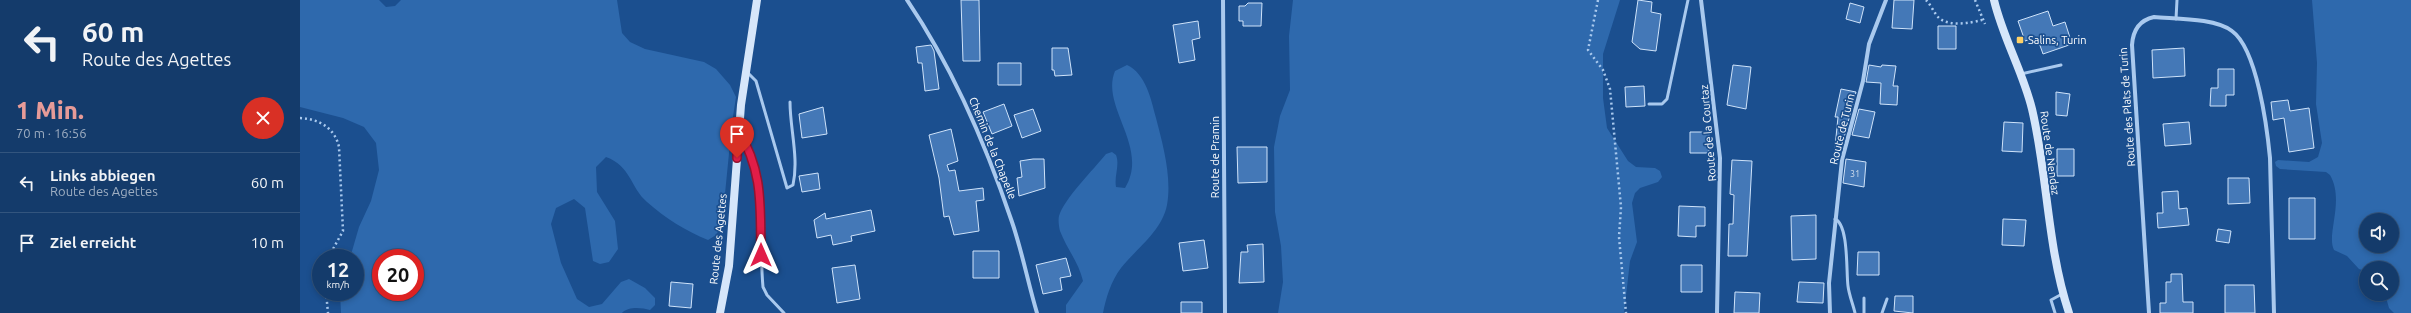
<!DOCTYPE html>
<html lang="de">
<head>
<meta charset="utf-8">
<style>
	body { margin:0; font-family:Ubuntu,sans-serif; background:#1d4271; color:#f1f3f6; height:100vh; display:flex; flex-direction:column; font-size:15px; white-space:nowrap }
	* { box-sizing:border-box; margin:0 }
	p { font-size:13px; color:#9dadc1 }
	.icon { flex:none; width:22px; height:22px; fill:none; stroke:currentColor; stroke-width:2; stroke-linecap:round; stroke-linejoin:round }
	.map { position:relative; flex:1; overflow:hidden }
	.panel { display:flex; flex-direction:column; background:#143b6b; width:300px }
	.panel>* { flex:none }
	.top-card { background:#143b6b; color:#f1f3f6; overflow:hidden }
	.fabs { position:absolute; left:2059px; top:213px; display:grid; gap:8px }
	.fabs a { display:grid; place-items:center; width:40px; height:40px; border-radius:50%; background:#143b6b; box-shadow:0 2px 6px #0003,0 0 0 1px #33557e; font-size:20px }
	.speed { position:absolute; left:12px; top:249px; display:flex; gap:8px; font-size:20px; font-weight:700; text-align:center }
	.speed>* { display:grid; place-content:center; width:52px; height:52px; border-radius:50%; background:#143b6b; box-shadow:0 2px 6px #0003,0 0 0 1px #33557e; line-height:1 }
	.speed small { font-size:10px; font-weight:400 }
	.speed .limit { border:6px solid #d22; background:#fff; color:#111 }
	.pin { position:absolute; display:grid; place-items:center; width:34px; height:34px; color:#fff; margin:-41px -17px; border-radius:50% 50% 50% 0; rotate:-45deg; box-shadow:0 0 4px #0007 }
	.pin .icon { rotate:45deg }
	.me { position:absolute; width:44px; margin:-22px; rotate:0deg; stroke-linejoin:round; filter:drop-shadow(0 0 3px #0008) }
	.turn { display:flex; align-items:center; gap:14px; height:84px; padding:0 16px; font-size:18px }
	.turn .icon { width:52px; height:52px; stroke-width:2.5 }
	.turn b { display:block; font-size:28px; line-height:34px }
	.round { display:grid; place-items:center; flex:none; width:42px; height:42px; border-radius:21px; background:#1d4271 }
	.headline { display:flex; align-items:center; justify-content:space-between; height:68px; padding:0 16px }
	h1 { font-size:24px; font-weight:800; line-height:30px; color:#e69b98 }
	ul { padding:0; list-style:none }
	li { display:flex; align-items:center; gap:12px; height:60px; padding:0 16px; border-top:1px solid #33557e }
	li div { flex:1 }
	li b { display:block; font-size:15px }
	li em { font-style:normal }
	main { display:flex; flex:1; min-height:0 }
	.map>svg:first-child { display:block }
</style>
</head>
<body>
<main>
<section class="panel">
<div class="top-card">
<div class="turn"><svg class="icon" aria-label="left" viewBox="0 0 24 24"><path d="M17 20v-9H6M10 6l-5 5 5 5"/></svg><div><b>60 m</b>Route des Agettes</div></div>
</div>
<div class="headline"><div><h1>1 Min.</h1><p>70 m · 16:56</p></div><a class="round" style="background:#d93025;color:#fff"><svg class="icon" aria-label="close" viewBox="0 0 24 24"><path d="M6 6l12 12M18 6L6 18"/></svg></a></div>
<ul>
<li><svg class="icon" aria-label="left" viewBox="0 0 24 24"><path d="M17 20v-9H6M10 6l-5 5 5 5"/></svg><div><b>Links abbiegen</b><p>Route des Agettes</p></div><em>60 m</em></li>
<li><svg class="icon" aria-label="arrive" viewBox="0 0 24 24"><path d="M6 21V4h12l-3 4 3 4H6"/></svg><div><b>Ziel erreicht</b></div><em>10 m</em></li>
</ul>
</section>
<div class="map">
<svg width="2111" height="313" viewBox="0 0 2111 313">
	<rect width="100%" height="100%" fill="#1b4f8f"/>
	<path fill="#2e69ad" fill-rule="evenodd" d="M 0,0 L 79,0 L 86,7 L 95,6 L 101,0 L 317,0 L 322,33 L 330,42 L 345,49 L 404,62 L 416,69 L 430,85 L 436,97 L 432,123 L 422,224 L 416,235 L 408,240 C 386,231 365,218 347,202 C 330,187 331,166 306,157 L 296,167 L 297,192 L 315,221 L 318,249 L 309,262 L 300,264 L 293,261 L 285,208 L 274,199 L 256,208 L 251,224 L 261,263 L 277,299 L 289,307 L 302,304 L 321,282 L 329,279 L 345,288 L 355,298 L 355,305 L 350,310 C 342,308 329,306 322,313 L 41,313 L 40,292 L 55,292 L 55,258 L 50,258 L 59,227 L 71,201 L 79,170 L 76,143 L 64,127 L 43,118 L 0,107 ZM 81,258 L 115,258 L 115,292 L 81,292 Z
		M 993,0 L 1320,0 L 1303,54 L 1303,98 L 1307,128 L 1328,161 L 1336,167 L 1355,168 L 1360,171 L 1362,177 L 1358,182 L 1340,188 L 1335,193 L 1332,203 L 1337,242 L 1330,261 L 1324,313 L 978,313 L 983,282 L 981,246 L 975,212 L 974,147 L 980,116 L 990,90 L 989,36 Z
		M 2012,0 L 2111,0 L 2111,313 L 2094,313 L 2089,308 L 2085,294 L 2092,294 L 2092,268 L 2066,268 L 2066,271 L 2059,269 L 2047,256 L 2034,250 C 2026,234 2045,201 2030,175 L 2026,172 L 1980,169 L 1976,166 L 1975,162 L 1978,160 L 2009,162 L 2018,157 L 2022,143 L 2016,104 L 2017,63 ZM 2066,220 L 2092,220 L 2092,246 L 2066,246 Z
		M 827,65 C 846,74 851,99 856,118 C 863,145 872,177 867,205 C 862,231 836,249 821,268 C 811,281 806,298 803,313 L 766,313 L 766,305 L 783,281 C 779,263 767,249 760,231 C 759,227 758,220 759,216 C 764,199 794,169 806,154 L 812,152 L 816,155 C 820,165 814,176 816,187 L 825,188 C 850,147 800,107 815,71 Z"/>
	<path fill="#4478b7" stroke="#cfe3fa" d="M 661,0 L 679,0 L 680,61 L 663,61 Z
		M 1338,0 L 1352,2 L 1351,12 L 1361,14 L 1356,51 L 1340,49 L 1332,42 Z
		M 1594,0 L 1614,0 L 1612,29 L 1592,28 Z
		M 948,3 L 962,3 L 961,26 L 943,26 L 943,21 L 939,21 L 939,6 L 945,6 Z
		M 1550,3 L 1564,7 L 1560,23 L 1546,19 Z
		M 1748,11 L 1753,26 L 1765,22 L 1772,44 L 1743,54 L 1737,37 L 1725,41 L 1718,21 Z
		M 898,21 L 900,38 L 892,40 L 895,60 L 879,63 L 873,25 Z
		M 1638,26 L 1656,26 L 1656,49 L 1638,49 Z
		M 631,45 L 634,51 L 639,89 L 625,91 L 622,63 L 618,63 L 616,47 Z
		M 752,48 L 768,48 L 772,75 L 755,76 L 754,70 L 752,70 Z
		M 1884,48 L 1885,76 L 1853,78 L 1852,50 Z
		M 698,63 L 721,63 L 721,85 L 698,85 Z
		M 1433,65 L 1451,67 L 1446,109 L 1427,105 Z
		M 1569,65 L 1581,67 L 1582,65 L 1596,66 L 1593,86 L 1598,86 L 1597,105 L 1580,104 L 1581,83 L 1566,82 Z
		M 1918,69 L 1934,69 L 1934,95 L 1926,95 L 1926,106 L 1910,106 L 1911,88 L 1918,88 Z
		M 1344,86 L 1345,106 L 1326,107 L 1325,87 Z
		M 1541,89 L 1556,92 L 1542,145 L 1537,158 L 1534,157 L 1538,117 L 1535,117 Z
		M 1756,92 L 1770,94 L 1767,116 L 1756,115 Z
		M 1988,100 L 1990,111 L 2009,108 L 2014,148 L 1989,152 L 1984,118 L 1973,120 L 1971,102 Z
		M 704,104 L 712,126 L 692,134 L 683,112 Z
		M 523,107 L 527,134 L 502,138 L 499,114 Z
		M 733,109 L 741,131 L 722,138 L 714,115 Z
		M 1559,109 L 1575,112 L 1569,138 L 1552,135 Z
		M 1704,122 L 1723,123 L 1722,152 L 1702,151 Z
		M 1889,122 L 1891,144 L 1865,146 L 1863,124 Z
		M 651,129 L 658,161 L 647,165 L 649,171 L 655,170 L 659,191 L 683,188 L 684,200 L 676,201 L 679,231 L 654,235 L 649,216 L 644,217 L 639,178 L 629,135 Z
		M 1390,132 L 1409,132 L 1409,153 L 1390,153 Z
		M 937,147 L 967,147 L 967,182 L 938,183 Z
		M 1757,149 L 1774,149 L 1774,176 L 1757,176 Z
		M 733,159 L 744,159 L 745,188 L 719,196 L 717,178 L 722,177 L 720,161 Z
		M 1546,159 L 1566,162 L 1564,187 L 1543,183 Z
		M 1432,160 L 1452,161 L 1447,256 L 1428,256 L 1429,224 L 1433,224 L 1434,195 L 1430,194 Z
		M 518,173 L 520,189 L 502,192 L 499,176 Z
		M 1928,178 L 1949,178 L 1950,203 L 1928,204 Z
		M 1878,191 L 1879,209 L 1887,208 L 1889,225 L 1858,228 L 1857,213 L 1863,213 L 1862,192 Z
		M 1989,198 L 2015,198 L 2015,239 L 1989,239 Z
		M 1379,206 L 1405,207 L 1405,226 L 1396,226 L 1396,237 L 1378,236 Z
		M 571,210 L 575,231 L 551,236 L 552,241 L 533,245 L 531,235 L 517,238 L 514,220 L 525,213 L 526,219 Z
		M 1516,215 L 1516,259 L 1492,260 L 1491,216 Z
		M 1703,219 L 1726,220 L 1724,246 L 1702,245 Z
		M 1918,229 L 1931,231 L 1929,243 L 1916,241 Z
		M 904,240 L 908,268 L 883,271 L 879,243 Z
		M 963,244 L 964,282 L 939,283 L 941,252 L 948,252 L 947,245 Z
		M 673,251 L 699,251 L 699,278 L 673,278 Z
		M 1558,252 L 1579,252 L 1579,275 L 1557,275 Z
		M 766,258 L 771,276 L 760,278 L 762,290 L 743,294 L 736,265 Z
		M 555,265 L 560,299 L 537,303 L 532,268 Z
		M 1381,265 L 1402,265 L 1402,292 L 1381,292 Z
		M 1871,274 L 1882,274 L 1883,302 L 1893,302 L 1893,313 L 1860,313 L 1860,303 L 1866,303 L 1866,282 L 1871,282 Z
		M 371,282 L 393,284 L 391,308 L 369,306 Z
		M 1499,282 L 1524,283 L 1523,303 L 1497,302 Z
		M 1925,285 L 1954,285 L 1955,313 L 1925,313 Z
		M 1435,292 L 1460,293 L 1459,313 L 1434,313 Z
		M 1595,296 L 1613,296 L 1613,313 L 1594,311 Z
		M 881,302 L 902,302 L 902,313 L 881,313 Z"/>
	<g fill="none" stroke-linecap="round" stroke-linejoin="round">
		<path stroke="#a9c9ee" stroke-width="2.5" stroke-dasharray="2 3" stroke-linecap="butt" d="M 1298,0 L 1288,50 L 1303,70 L 1310,89 L 1321,207 L 1319,237 L 1326,313
			M 1626,0 C 1631,5 1634,13 1639,18 C 1650,27 1670,23 1682,20
			M 1675,0 L 1685,24
			M 0,118 C 19,119 35,128 39,147 L 43,231 L 28,258
			M 26,292 L 28,313"/>
		<path stroke="#a9c9ee" stroke-width="3" d="M 1876,19 L 1877,0
			M 447,72 L 456,81 L 487,188 L 493,185 C 499,158 490,129 490,102
			M 1721,74 L 1761,65
			M 1349,104 L 1362,104 L 1367,99 L 1388,0
			M 441,135 C 469,181 458,235 463,287 L 467,295 L 484,313
			M 1535,219 C 1549,225 1546,272 1548,286 C 1549,295 1553,304 1555,313
			M 1564,298 L 1564,313
			M 1582,313 L 1587,299
			M 1755,313 L 1751,300 L 1762,294"/>
		<path stroke="#a9c9ee" stroke-width="4" d="M 607,0 C 653,68 686,145 712,222 C 722,251 728,283 737,313
			M 923,0 L 925,313
			M 1401,0 L 1420,158 L 1417,313
			M 1530,313 L 1529,283 L 1542,160 L 1563,81 L 1569,44 L 1586,0
			M 1849,313 L 1832,45 C 1833,30 1840,20 1854,17 C 1876,19 1915,18 1932,31 C 1957,49 1967,127 1970,158 L 1974,313"/>
		<path stroke="#d6e6fa" stroke-width="8" d="M 1694,0 C 1703,38 1723,72 1732,109 C 1748,177 1747,247 1769,313
			M 420,313 L 429,266 L 441,105 L 457,0"/>
	</g>
	<g fill="none" stroke-linecap="round" stroke-linejoin="round">
		<g stroke="#92132f" stroke-width="10">
			<path id="route" d="M 437,158 L 438,130 C 464,172 460,208 461,255"/>
		</g>
		<use href="#route" stroke="#e11d48" stroke-width="7"/>
	</g>
	<rect fill="#ffd166" stroke="#1b4f8f" stroke-width="1.5" x="1716" y="36" width="8" height="8" rx="2"/>
	<g text-anchor="middle" stroke-width="3.5" stroke-linejoin="round" paint-order="stroke">
		<g font-size="9" fill="#d0dded">
			<text x="1555" y="177">31</text>
		</g>
		<g font-size="11" fill="#fff" stroke="#1b4f8f" text-anchor="start">
			<text x="1728" y="44">Salins, Turin</text>
		</g>
		<g font-size="11" fill="#fff" stroke="#1b4f8f">
			<text transform="translate(1827 107) rotate(-94)" y="4">Route des Plats de Turin</text>
			<text transform="translate(1542 129) rotate(-76)" y="4">Route de Turin</text>
			<text transform="translate(1408 133) rotate(-95)" y="4">Route de la Courtaz</text>
			<text transform="translate(693 148) rotate(68)" y="4">Chemin de la Chapelle</text>
			<text transform="translate(1750 153) rotate(82)" y="4">Route de Nendaz</text>
			<text transform="translate(915 157) rotate(-90)" y="4">Route de Pramin</text>
			<text transform="translate(418 239) rotate(-84)" y="4">Route des Agettes</text>
		</g>
	</g>
</svg>
<div class="fabs">
<a><svg class="icon" aria-label="sound" viewBox="0 0 24 24"><path d="M4 9h4l5-4v14l-5-4H4zM17 9q2 3 0 6"/></svg></a>
<a><svg class="icon" aria-label="search" viewBox="0 0 24 24"><circle cx="10" cy="10" r="6"/><path d="M15 15l6 6"/></svg></a>
</div>
<div class="speed"><div>12<small>km/h</small></div><div class="limit">20</div></div>
<div class="pin" style="left:437px;top:158px;background:#d93025"><svg class="icon" aria-label="arrive" viewBox="0 0 24 24"><path d="M6 21V4h12l-3 4 3 4H6"/></svg></div>
<svg class="me" style="left:461px;top:255px" viewBox="-20 -20 40 40"><path d="M0-17L14 15 0 8-14 15z" fill="#e11d48" stroke="#fff" stroke-width="4"/></svg>
</div>
</main>
</body>
</html>
